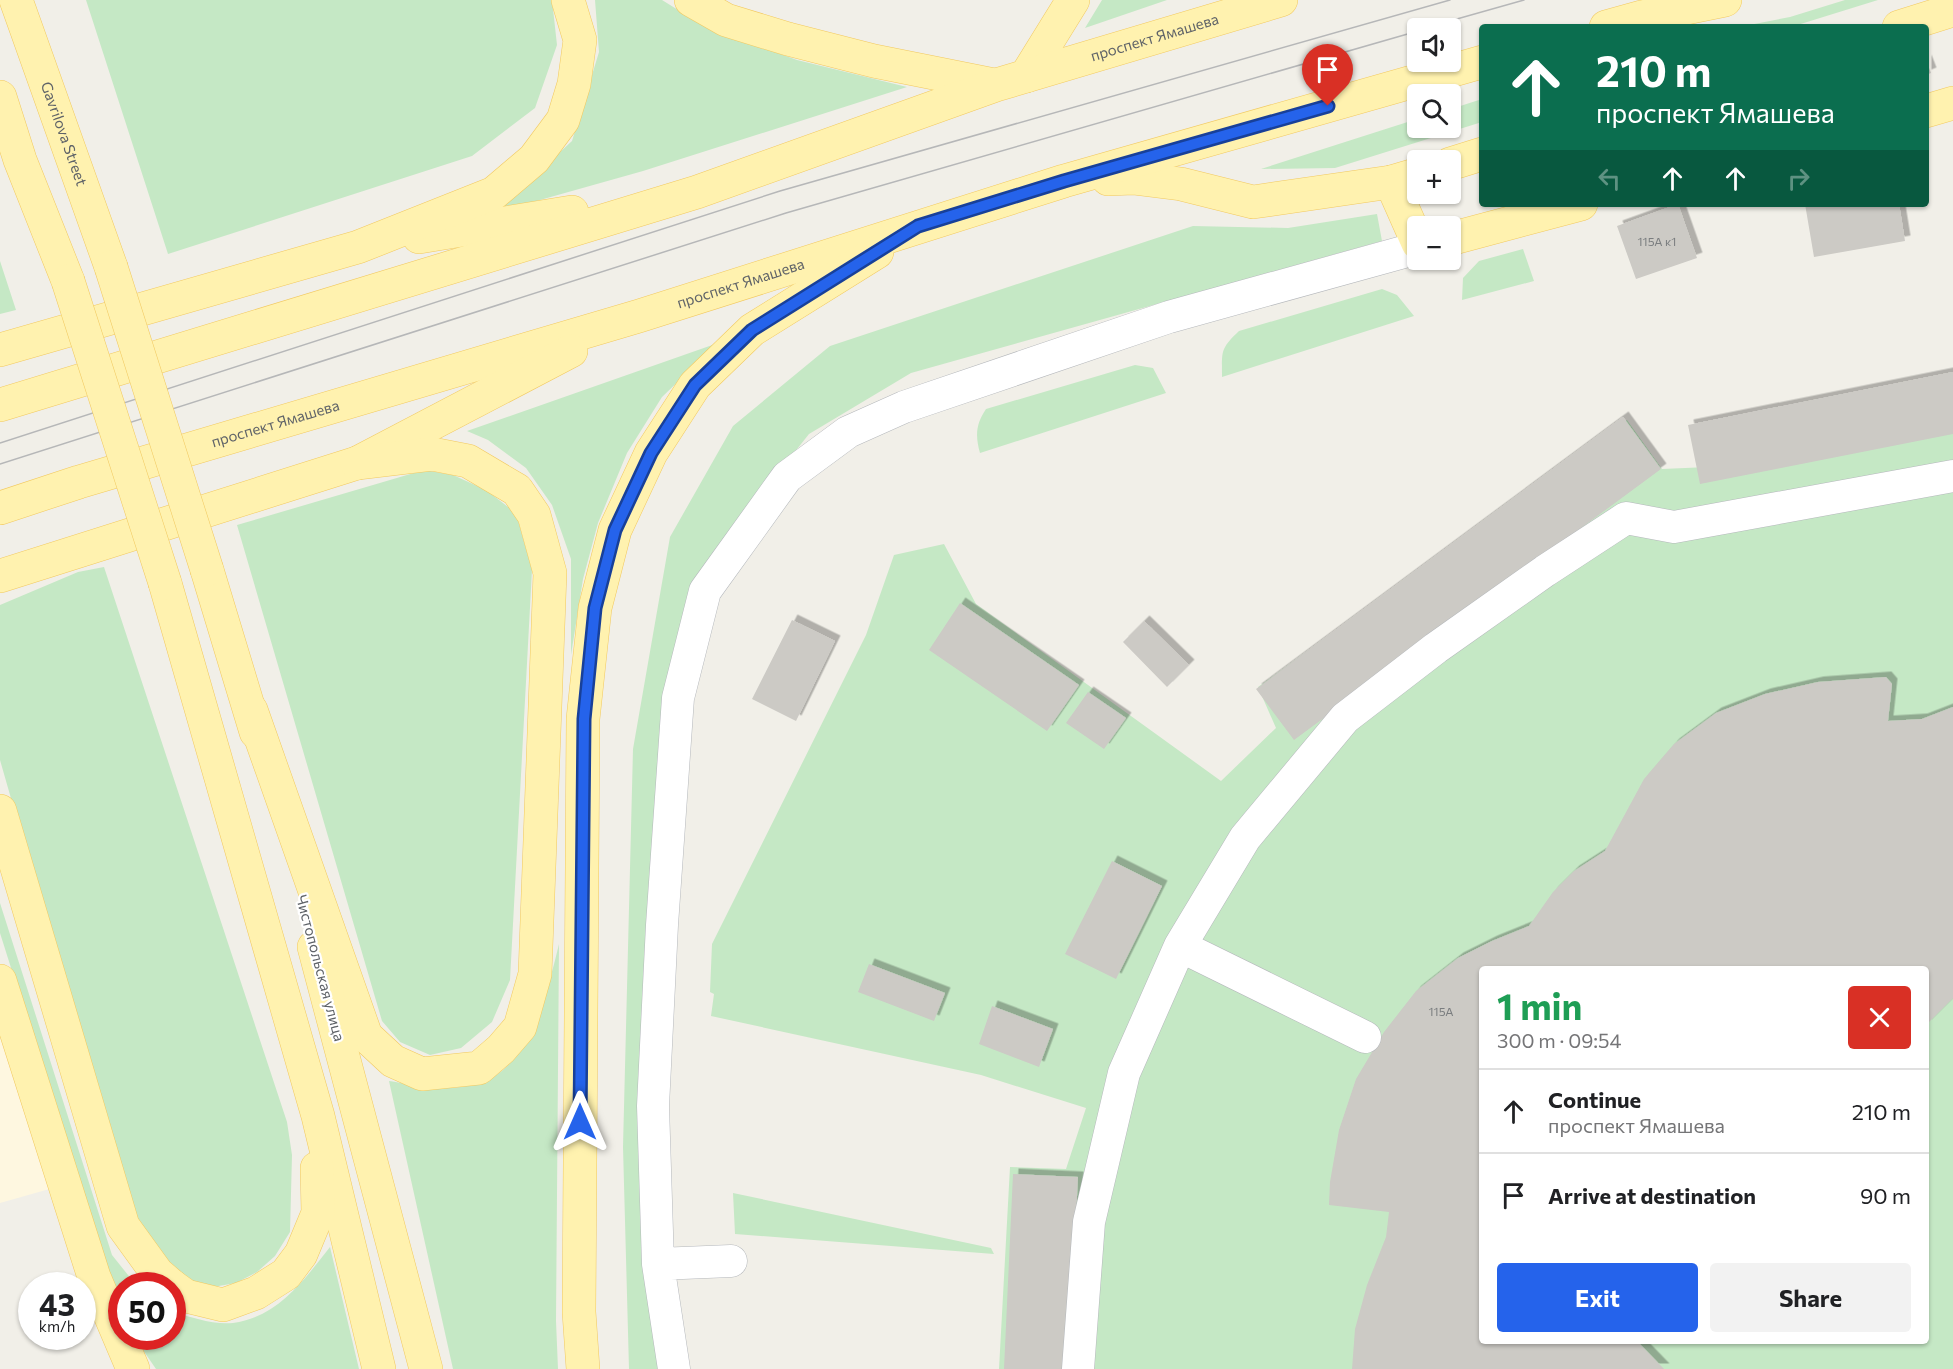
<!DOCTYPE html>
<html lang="en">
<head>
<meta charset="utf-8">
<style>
	body { margin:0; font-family:Commissioner,sans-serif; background:#f2f2f2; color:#202124; height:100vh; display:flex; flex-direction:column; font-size:22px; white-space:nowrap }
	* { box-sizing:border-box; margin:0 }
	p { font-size:20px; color:#757577 }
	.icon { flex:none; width:33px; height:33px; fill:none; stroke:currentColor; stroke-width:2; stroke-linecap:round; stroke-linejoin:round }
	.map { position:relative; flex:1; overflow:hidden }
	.sheet { position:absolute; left:1479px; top:966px; width:450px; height:378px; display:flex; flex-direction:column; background:#fff; border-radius:6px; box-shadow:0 2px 4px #0004 }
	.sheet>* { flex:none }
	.guide { position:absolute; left:1479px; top:24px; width:450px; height:183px; border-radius:6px; box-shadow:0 2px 4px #0004; background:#0b6e4f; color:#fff; overflow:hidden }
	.buttons { position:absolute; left:1407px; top:18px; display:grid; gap:12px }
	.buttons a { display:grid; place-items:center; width:54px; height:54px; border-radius:6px; background:#fff; box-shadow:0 2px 4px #0004; font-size:30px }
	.speed { position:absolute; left:18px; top:1272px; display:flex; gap:12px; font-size:30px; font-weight:700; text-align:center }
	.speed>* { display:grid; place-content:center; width:78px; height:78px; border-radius:50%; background:#fff; box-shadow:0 2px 4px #0004; line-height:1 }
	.speed small { font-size:15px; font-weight:400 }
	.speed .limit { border:9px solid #d22; background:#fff; color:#111 }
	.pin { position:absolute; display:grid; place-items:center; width:51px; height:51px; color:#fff; margin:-62px -26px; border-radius:50% 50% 50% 0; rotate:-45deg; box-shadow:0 0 6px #0007 }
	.pin .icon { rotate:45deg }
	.me { position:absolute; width:66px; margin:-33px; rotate:0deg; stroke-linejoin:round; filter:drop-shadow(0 0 4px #0008) }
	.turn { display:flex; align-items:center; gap:21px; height:126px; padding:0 18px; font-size:27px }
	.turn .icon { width:78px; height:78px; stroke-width:2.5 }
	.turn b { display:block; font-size:42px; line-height:51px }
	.lanes { display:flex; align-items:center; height:57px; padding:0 18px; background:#0003; justify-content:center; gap:30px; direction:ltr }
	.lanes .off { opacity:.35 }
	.round { display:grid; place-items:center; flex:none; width:63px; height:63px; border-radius:6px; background:#f2f2f2 }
	.headline { display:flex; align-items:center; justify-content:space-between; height:102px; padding:0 18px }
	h1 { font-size:36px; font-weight:700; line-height:45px; color:#1e9e55 }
	.button { display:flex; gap:12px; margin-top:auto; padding:12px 18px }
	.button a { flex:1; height:69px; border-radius:6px; background:#2563eb; color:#fff; font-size:24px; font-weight:700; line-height:69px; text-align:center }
	.button a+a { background:#f2f2f2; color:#202124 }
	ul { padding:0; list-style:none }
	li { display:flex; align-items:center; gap:18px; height:84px; padding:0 18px; border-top:2px solid #e0e0e0 }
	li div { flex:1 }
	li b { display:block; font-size:22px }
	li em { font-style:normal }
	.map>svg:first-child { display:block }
</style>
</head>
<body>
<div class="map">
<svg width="1953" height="1369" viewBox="0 0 1953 1369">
	<defs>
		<filter id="shadow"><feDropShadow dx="5.5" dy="-5.5" stdDeviation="0" flood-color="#0004"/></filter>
	</defs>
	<rect width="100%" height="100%" fill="#f1efe8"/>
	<path fill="#fef7e0" d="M 0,1015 L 53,1188 L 0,1203 Z"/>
	<path fill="#c5e8c5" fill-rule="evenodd" d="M 86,0 L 552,0 L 557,45 L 535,108 L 472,156 L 168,254 Z
		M 595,0 L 662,0 L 704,26 L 797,60 L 907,87 L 643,171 L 494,213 L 572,141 L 599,52 Z
		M 1102,0 L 1167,0 L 1085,28 Z
		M 1845,0 L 1878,0 L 1791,27 L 1739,27 L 1790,17 Z
		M 1482,99 L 1482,122 L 1335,168 L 1261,169 L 1417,119 L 1418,128 L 1450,128 L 1451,109 Z
		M 1377,214 L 1382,241 L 911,373 L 809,434 L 703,567 L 672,704 L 650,1101 L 671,1369 L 629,1369 L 623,1147 L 633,749 L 670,537 L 733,426 L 830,346 L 1193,226 L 1288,228 Z
		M 1523,249 L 1534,281 L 1462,300 L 1463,278 L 1479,261 Z
		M 0,261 L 16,310 L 0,314 Z
		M 1382,289 L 1397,295 L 1414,316 L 1222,377 C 1222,351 1220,349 1239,331 Z
		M 718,343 L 662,397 L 627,453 L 598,523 L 583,579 L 571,655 L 571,559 L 552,505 L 526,468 L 488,440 L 467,431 Z
		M 1135,365 L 1153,368 L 1166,393 L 980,453 C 975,435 976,424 986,409 Z
		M 1627,420 L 1662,469 L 1708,467 L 1953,423 L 1953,1369 L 999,1369 L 1010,1167 L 1066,1169 L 1086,1108 L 981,1075 L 711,1016 L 714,994 L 710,992 L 712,944 L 866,635 L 894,555 L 944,544 L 976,604 L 1221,781 L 1276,728 L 1258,687 ZM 1482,969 L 1926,969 L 1926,1341 L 1482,1341 Z
		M 424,470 L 453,475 L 486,490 L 516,513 L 532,570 L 510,980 L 492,1022 L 461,1048 L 430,1055 L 400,1042 L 382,1021 L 237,525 Z
		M 104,567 L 287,1122 L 292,1155 L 290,1232 L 275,1256 L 257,1272 L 236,1283 L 213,1287 L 193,1281 L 173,1271 L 132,1221 L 0,760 L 0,605 L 78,572 Z
		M 0,903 L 112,1255 L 136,1285 L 122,1286 L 121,1305 L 103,1259 L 0,933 Z
		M 559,944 L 556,1321 L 558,1369 L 453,1369 L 389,1081 C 403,1083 417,1087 430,1088 C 452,1089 474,1087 493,1077 C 531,1057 550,982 559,944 Z
		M 733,1193 L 991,1248 L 994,1254 L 735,1234 Z
		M 330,1247 L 359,1369 L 156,1369 L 134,1337 L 172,1336 L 173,1312 C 191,1317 213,1325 233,1323 C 278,1317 304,1280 330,1247 Z"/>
	<path fill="#cccac5" filter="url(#shadow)" d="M 1926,60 L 1931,73 L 1926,75 Z
		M 1678,204 L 1697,258 L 1636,279 L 1617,226 Z
		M 1805,204 L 1899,204 L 1905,241 L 1814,257 Z
		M 1953,372 L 1953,434 L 1700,484 L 1688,425 Z
		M 1623,417 L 1661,469 L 1294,740 L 1256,689 Z
		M 960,603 L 1079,685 L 1047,731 L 929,650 Z
		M 792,620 L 835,641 L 796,721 L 752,699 Z
		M 1144,621 L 1189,665 L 1167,687 L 1123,642 Z
		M 1886,677 L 1892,684 L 1888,721 L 1922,719 L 1953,707 L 1953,998 L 1926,1025 L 1926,969 L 1482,969 L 1482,1341 L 1637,1341 L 1664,1369 L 1352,1369 L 1355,1329 L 1367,1285 L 1386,1237 L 1389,1212 L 1329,1205 L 1330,1182 L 1339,1130 L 1356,1079 L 1384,1032 L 1416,991 L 1458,958 L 1492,941 L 1529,926 L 1553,892 L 1574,871 L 1605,851 L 1644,779 L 1674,744 L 1716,713 L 1765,694 L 1818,682 Z
		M 1088,692 L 1126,718 L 1104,749 L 1066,723 Z
		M 1112,861 L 1162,886 L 1116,979 L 1065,954 Z
		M 869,964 L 945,993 L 934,1021 L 858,992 Z
		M 992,1006 L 1053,1029 L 1039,1067 L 979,1044 Z
		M 1013,1174 L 1078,1177 L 1068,1369 L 1004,1369 Z"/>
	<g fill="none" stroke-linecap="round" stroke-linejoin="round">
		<g stroke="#b5b8bc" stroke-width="33">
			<path id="minor" d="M 1180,946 L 1365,1037
				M 658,1264 L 731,1261
				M 674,1369 L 658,1264 L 653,1106 L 662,925 L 678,698 L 705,591 L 787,477 L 848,432 L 904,407 L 1169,317 L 1418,248
				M 1078,1369 L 1089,1222 L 1124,1073 L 1180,946 L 1245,838 L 1345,718 L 1436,648 L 1545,571 L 1626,518 L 1674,527 L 1953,476"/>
		</g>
		<g stroke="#f2c960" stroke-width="34">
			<g id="major">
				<path id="s1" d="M 16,0 L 111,267"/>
				<path d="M 691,0 L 726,20 L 788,39 L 874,61 L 994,85"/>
				<path d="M 1606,27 L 1642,17 L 1725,0"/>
				<path d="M 1899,27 L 1953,10"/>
				<path d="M 1026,76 L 1073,0"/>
				<path d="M 0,97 L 20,160 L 68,281"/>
				<path d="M 1926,111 L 1953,103"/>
				<path d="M 1450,164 L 1482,154"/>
				<path d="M 1108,179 L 1133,178 L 1181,184 L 1253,202 L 1391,182 L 1418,174"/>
				<path d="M 1391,182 L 1418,243"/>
				<path d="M 419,237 L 572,212"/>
				<path d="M 1450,239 L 1581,204"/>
				<path d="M 0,350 L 358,247 L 494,193 L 534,159 L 563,120 L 574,84 L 580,40 L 568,0"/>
				<path id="s2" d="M 0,405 L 697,192 L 996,85 L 1281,0"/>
				<path id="s3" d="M 0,508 L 79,482 L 639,316 L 1064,181 L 1482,62"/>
				<path d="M 207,570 L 256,732"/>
				<path d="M 0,576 L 357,463 L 571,351"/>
				<path d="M 165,583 L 318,1116 L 379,1369"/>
				<path d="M 251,710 L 366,1036 L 393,1061 L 422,1074 L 479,1068 L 501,1049 L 520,1027 L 535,974 L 550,573 L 534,515 L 517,490 L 468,461 L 432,454 L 357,463"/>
				<path d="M 0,811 L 123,1226 L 157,1273 L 172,1286"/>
				<path d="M 314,947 L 426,1369"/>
				<path d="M 0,981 L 94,1277 L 133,1369"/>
				<path d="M 172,1286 L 186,1296 L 223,1305 L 256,1293 L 286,1274 L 301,1254 L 318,1213 L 317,1168"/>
				<path d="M 583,1369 L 579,1312 L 583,719 L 595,608 L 615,530 L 651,453 L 695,385 L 752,330 L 877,252"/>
			</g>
		</g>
		<use href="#minor" stroke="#fff" stroke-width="32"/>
		<use href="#major" stroke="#fff2af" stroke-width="33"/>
		<path stroke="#b6b7b8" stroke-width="1.5" d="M 1425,28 L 1524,0
			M 0,443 L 780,191 L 1450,0
			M 0,464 L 786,213 L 1418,31"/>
		<g stroke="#f2c960" stroke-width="34" stroke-linecap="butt">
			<path id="major-bridge" d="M 111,267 L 207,570
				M 68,281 L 165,583"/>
		</g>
		<use href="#major-bridge" stroke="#fff2af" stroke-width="33"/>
	</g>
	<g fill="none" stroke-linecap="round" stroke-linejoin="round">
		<g stroke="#184099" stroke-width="15">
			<path id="route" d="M 580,1122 L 584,719 L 595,608 L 615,530 L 651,453 L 695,385 L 752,330 L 918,226 L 1064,181 L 1328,106"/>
		</g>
		<use href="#route" stroke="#2563eb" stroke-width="10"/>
	</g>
	<g text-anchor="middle" stroke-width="4.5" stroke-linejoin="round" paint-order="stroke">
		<g font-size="12" fill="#7a7d7f">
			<text x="1657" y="246">115А к1</text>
			<text x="1441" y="1016">115А</text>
		</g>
		<g font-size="15" fill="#5f6368" stroke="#fff">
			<text dy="5" stroke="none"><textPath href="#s2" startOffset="1212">проспект Ямашева</textPath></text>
			<text dy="5" stroke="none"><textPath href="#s1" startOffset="142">Gavrilova Street</textPath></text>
			<text dy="5" stroke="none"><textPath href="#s3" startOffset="774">проспект Ямашева</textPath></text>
			<text dy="5" stroke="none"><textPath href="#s3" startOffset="288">проспект Ямашева</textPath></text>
			<text transform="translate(320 968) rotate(75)" y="5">Чистопольская улица</text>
		</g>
	</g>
</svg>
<div class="buttons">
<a><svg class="icon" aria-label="sound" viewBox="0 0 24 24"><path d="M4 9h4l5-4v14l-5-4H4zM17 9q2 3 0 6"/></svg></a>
<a><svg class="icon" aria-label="search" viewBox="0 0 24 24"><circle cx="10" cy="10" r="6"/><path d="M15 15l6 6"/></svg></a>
<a>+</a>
<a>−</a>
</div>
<div class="speed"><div>43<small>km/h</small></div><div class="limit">50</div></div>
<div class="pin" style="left:1328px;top:106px;background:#d93025"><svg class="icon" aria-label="arrive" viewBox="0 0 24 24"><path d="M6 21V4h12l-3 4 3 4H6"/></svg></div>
<svg class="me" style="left:580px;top:1122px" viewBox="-20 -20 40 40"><path d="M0-17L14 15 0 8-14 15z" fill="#2563eb" stroke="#fff" stroke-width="4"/></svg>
<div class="guide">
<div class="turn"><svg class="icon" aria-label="ahead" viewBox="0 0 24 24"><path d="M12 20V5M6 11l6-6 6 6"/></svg><div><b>210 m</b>проспект Ямашева</div></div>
<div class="lanes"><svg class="icon off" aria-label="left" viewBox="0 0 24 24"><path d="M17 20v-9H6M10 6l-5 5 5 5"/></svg><svg class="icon" aria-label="ahead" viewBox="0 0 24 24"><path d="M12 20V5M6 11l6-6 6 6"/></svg><svg class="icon" aria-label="ahead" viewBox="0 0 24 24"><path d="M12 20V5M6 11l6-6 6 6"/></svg><svg class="icon off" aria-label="right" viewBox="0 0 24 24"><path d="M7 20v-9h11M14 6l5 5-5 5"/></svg></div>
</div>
<section class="sheet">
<div class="headline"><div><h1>1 min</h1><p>300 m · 09:54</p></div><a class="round" style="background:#d93025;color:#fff"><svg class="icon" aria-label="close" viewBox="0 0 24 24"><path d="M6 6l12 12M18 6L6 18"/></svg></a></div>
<ul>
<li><svg class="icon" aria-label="ahead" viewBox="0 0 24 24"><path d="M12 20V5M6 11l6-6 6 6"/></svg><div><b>Continue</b><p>проспект Ямашева</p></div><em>210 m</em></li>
<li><svg class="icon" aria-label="arrive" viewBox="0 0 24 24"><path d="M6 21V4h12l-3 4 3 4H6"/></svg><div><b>Arrive at destination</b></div><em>90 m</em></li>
</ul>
<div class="button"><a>Exit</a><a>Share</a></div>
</section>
</div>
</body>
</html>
